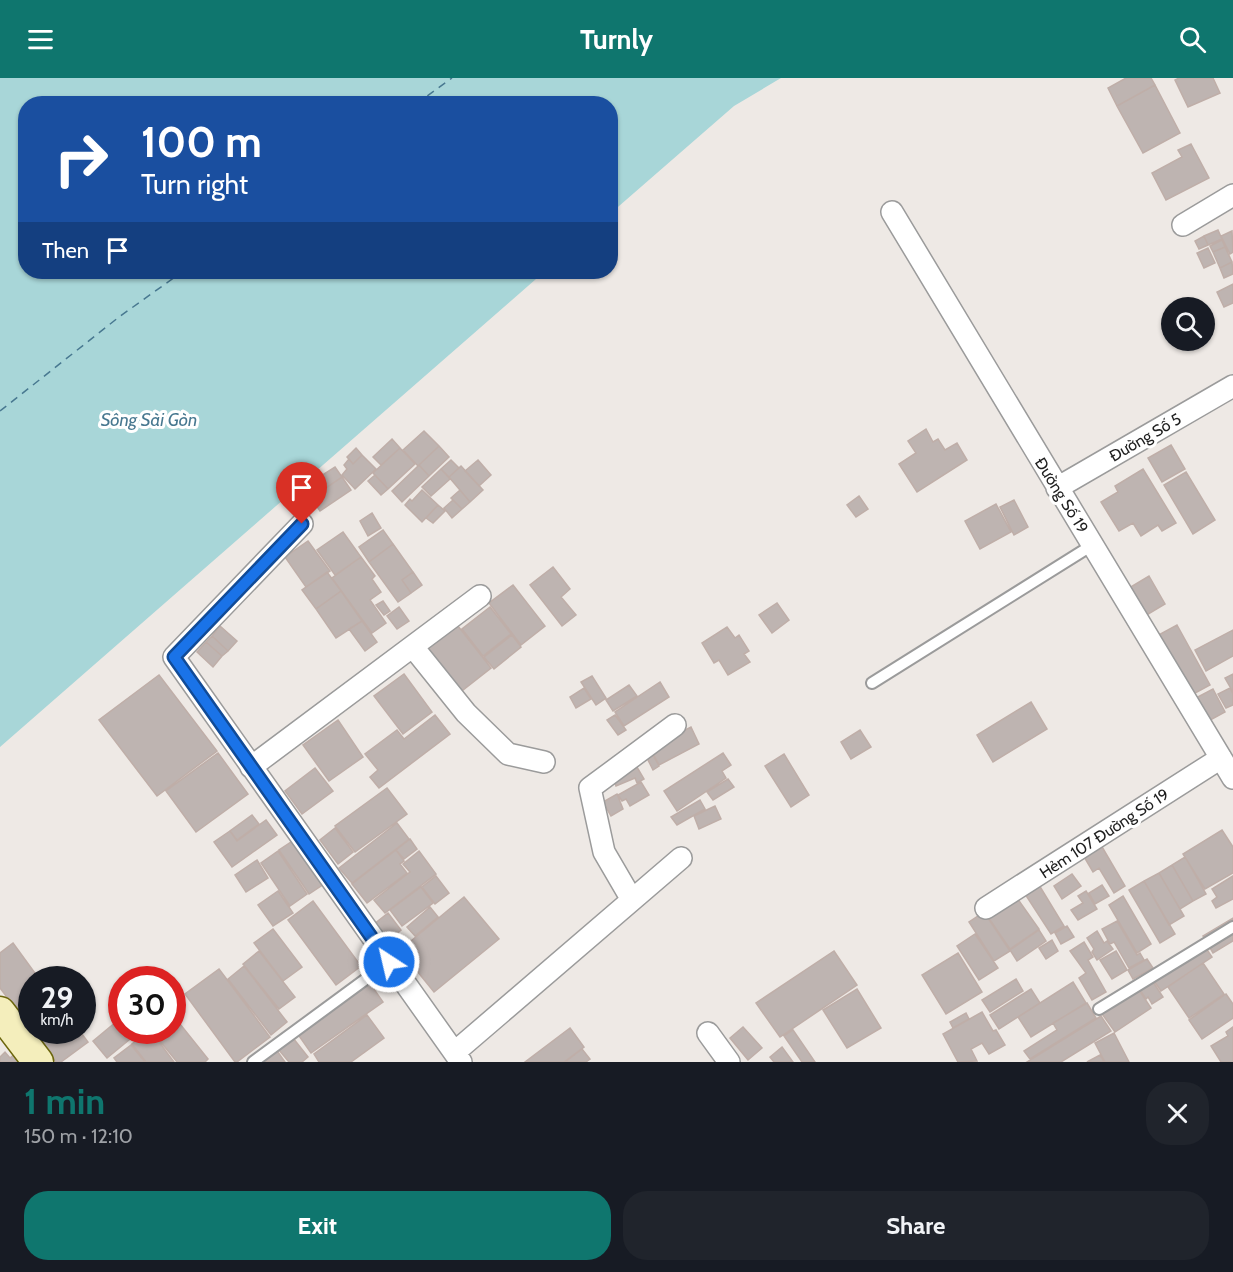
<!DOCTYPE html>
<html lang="en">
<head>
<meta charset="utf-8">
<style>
	body { margin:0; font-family:Cabin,sans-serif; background:#20242c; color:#f1f3f6; height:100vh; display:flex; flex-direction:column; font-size:22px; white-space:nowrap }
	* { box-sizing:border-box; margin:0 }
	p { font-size:20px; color:#9ea1a6 }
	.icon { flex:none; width:33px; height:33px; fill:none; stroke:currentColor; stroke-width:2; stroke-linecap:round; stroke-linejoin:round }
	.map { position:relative; height:984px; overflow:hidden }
	.details { display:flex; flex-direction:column; background:#171b24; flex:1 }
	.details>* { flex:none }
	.banner { position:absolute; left:18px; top:18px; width:600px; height:183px; border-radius:24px; box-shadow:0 2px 4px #0004; background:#1a4fa0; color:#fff; overflow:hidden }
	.controls { position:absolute; left:1161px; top:219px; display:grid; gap:12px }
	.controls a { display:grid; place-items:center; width:54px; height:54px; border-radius:50%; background:#171b24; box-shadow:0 2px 4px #0004; font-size:30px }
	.speed { position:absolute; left:18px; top:888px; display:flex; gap:12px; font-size:30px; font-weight:700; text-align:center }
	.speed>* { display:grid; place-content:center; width:78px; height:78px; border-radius:50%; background:#171b24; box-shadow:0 2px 4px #0004; line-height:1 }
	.speed small { font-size:15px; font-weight:400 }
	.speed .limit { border:9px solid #d22; background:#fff; color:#111 }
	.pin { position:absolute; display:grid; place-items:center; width:51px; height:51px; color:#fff; margin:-62px -26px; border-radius:50% 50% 50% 0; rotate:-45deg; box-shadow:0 0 6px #0007 }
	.pin .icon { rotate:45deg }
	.me { position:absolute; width:66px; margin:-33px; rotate:325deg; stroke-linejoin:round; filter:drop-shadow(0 0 4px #0008) }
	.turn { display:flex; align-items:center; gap:21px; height:126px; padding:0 24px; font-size:27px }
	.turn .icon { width:78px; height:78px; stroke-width:2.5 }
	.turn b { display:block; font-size:42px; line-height:51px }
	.then { display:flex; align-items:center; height:57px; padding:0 24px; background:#0003; gap:12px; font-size:22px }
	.round { display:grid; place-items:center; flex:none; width:63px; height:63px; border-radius:24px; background:#20242c }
	.summary { display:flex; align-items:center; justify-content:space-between; height:102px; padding:0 24px }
	h1 { font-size:36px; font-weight:700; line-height:45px; color:#0f766e }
	.cta { display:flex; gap:12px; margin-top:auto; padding:12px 24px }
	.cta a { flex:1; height:69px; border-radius:24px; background:#0f766e; color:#fff; font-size:24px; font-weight:700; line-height:69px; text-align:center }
	.cta a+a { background:#20242c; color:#f1f3f6 }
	header { display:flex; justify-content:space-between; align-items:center; height:78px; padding:0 24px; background:#0f766e; color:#fff; font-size:27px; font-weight:700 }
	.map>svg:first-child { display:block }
</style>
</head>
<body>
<header><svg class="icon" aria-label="menu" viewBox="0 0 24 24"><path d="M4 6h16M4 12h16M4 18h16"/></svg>Turnly<svg class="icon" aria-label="search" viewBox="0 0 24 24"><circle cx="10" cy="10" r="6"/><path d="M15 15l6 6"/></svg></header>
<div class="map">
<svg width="1233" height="984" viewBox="0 0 1233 984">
	<rect width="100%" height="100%" fill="#eee9e5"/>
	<path fill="#a8d6d8" d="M 0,0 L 781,0 L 734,28 L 611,135 L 610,26 L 26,26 L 26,194 L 544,194 L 0,669 Z"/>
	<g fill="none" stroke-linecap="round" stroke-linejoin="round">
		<path stroke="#487890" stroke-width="1.5" stroke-dasharray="8 6" stroke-linecap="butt" d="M 416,26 L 452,0
			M 0,333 L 119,239 L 182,194"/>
	</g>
	<path fill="#beb4b1" stroke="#bfaea8" stroke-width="1.5" d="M 1126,0 L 1151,0 L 1155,7 L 1117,28 L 1108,10 Z
		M 1179,0 L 1213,0 L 1220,15 L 1188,29 L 1175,2 Z
		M 1155,7 L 1180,55 L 1143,75 L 1117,28 Z
		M 1191,66 L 1209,100 L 1166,122 L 1152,95 L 1182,79 L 1178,72 Z
		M 1218,152 L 1222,161 L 1208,167 L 1204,158 Z
		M 1232,153 L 1233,174 L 1230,176 L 1221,158 Z
		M 1204,158 L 1208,167 L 1199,171 L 1195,163 Z
		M 1222,162 L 1225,169 L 1213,174 L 1210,168 Z
		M 1225,169 L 1232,184 L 1220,190 L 1213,174 Z
		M 1208,170 L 1215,185 L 1204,190 L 1197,175 Z
		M 1232,184 L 1233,196 L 1224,200 L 1220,190 Z
		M 1233,206 L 1233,225 L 1224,229 L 1217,214 Z
		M 926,351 L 933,364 L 938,361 L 945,372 L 957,365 L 967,382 L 917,414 L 899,386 L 916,375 L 908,363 Z
		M 424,353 L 439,368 L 418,388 L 403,372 Z
		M 392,361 L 400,370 L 381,387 L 373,379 Z
		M 1171,367 L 1185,391 L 1162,404 L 1148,380 Z
		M 439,368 L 449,379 L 429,398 L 419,387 Z
		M 356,370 L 362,377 L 353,386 L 347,379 Z
		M 400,370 L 415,386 L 388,411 L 373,395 Z
		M 362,377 L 376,391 L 355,411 L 342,397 L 347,391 L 344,387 L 349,381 L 353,386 Z
		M 451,382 L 459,390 L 449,399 L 441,391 Z
		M 478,382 L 491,397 L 479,408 L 465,393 Z
		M 419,387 L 429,398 L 402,424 L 392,413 Z
		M 461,388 L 483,412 L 470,424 L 449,399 Z
		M 335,389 L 342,399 L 320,414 L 313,403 Z
		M 441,391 L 450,401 L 431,418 L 422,409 Z
		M 1143,391 L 1176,445 L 1162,453 L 1158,447 L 1141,458 L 1133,445 L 1119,453 L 1101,424 L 1118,414 L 1115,408 Z
		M 1186,394 L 1215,442 L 1193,456 L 1164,407 Z
		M 375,397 L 388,411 L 381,417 L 368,403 Z
		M 342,399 L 351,412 L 320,433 L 311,420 Z
		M 422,412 L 438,427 L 422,444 L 405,427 L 410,421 L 412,423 Z
		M 460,412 L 470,424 L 462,431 L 451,420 Z
		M 859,418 L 868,431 L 856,439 L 847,427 Z
		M 453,422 L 462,431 L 452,440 L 444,430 Z
		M 1014,422 L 1028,449 L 1014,457 L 1000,429 Z
		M 996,426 L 1011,454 L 980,471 L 965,443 Z
		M 438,427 L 445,433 L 433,445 L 426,440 Z
		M 372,435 L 381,450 L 368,458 L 360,443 Z
		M 383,452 L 393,466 L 369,484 L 359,469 Z
		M 343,454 L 361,479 L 335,497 L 317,472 Z
		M 308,463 L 330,493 L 306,509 L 285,479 Z
		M 393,466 L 413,494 L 402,502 L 411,515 L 398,524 L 369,484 Z
		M 361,479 L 375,498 L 372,501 L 381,514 L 370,522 L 386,545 L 372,555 L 332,500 Z
		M 553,489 L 570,511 L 561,519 L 576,537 L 562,548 L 530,507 Z
		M 327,494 L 341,513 L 316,531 L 302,512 Z
		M 413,494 L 422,507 L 411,515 L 402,502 Z
		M 1149,498 L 1165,526 L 1140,541 L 1124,513 Z
		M 513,507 L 545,548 L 521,567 L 489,525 Z
		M 341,513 L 362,543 L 336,560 L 316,531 Z
		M 383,523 L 390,533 L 384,537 L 376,527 Z
		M 777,525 L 789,542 L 772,555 L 759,537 Z
		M 399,529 L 409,543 L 397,551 L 387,538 Z
		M 490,529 L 511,556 L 483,578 L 462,551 Z
		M 362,543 L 377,564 L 365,573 L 349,551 Z
		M 454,543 L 491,590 L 458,616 L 421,568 Z
		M 1177,547 L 1210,607 L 1186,620 L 1153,560 Z
		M 220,548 L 237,563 L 228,573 L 212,558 Z
		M 727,549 L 735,560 L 739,557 L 749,573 L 744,576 L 750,584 L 728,597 L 719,582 L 714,585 L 702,565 Z
		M 1233,552 L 1233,578 L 1206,593 L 1195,572 Z
		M 512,557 L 521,569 L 494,591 L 484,579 Z
		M 212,558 L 228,573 L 222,578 L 206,564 Z
		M 206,564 L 222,578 L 213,589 L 197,574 Z
		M 404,596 L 432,634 L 403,656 L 374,618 Z
		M 1233,596 L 1233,614 L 1225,600 Z
		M 159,597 L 217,673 L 157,718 L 99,642 Z
		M 592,598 L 606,620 L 596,627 L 581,604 Z
		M 660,604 L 669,619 L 624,648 L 615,634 Z
		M 629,607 L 637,618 L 613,633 L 606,622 Z
		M 584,610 L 591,621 L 576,630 L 570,619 Z
		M 1230,610 L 1233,616 L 1233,627 L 1226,630 L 1218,616 Z
		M 1213,611 L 1225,634 L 1203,646 L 1190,623 Z
		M 1031,624 L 1047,651 L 993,684 L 977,657 Z
		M 435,637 L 450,656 L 379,710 L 370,699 L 378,692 L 365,676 L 397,652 L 404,661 Z
		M 615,637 L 626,652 L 618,657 L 607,642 Z
		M 338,642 L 363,679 L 329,703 L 303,667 Z
		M 691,649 L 699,666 L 659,687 L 650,670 Z
		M 860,652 L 871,669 L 851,681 L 841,664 Z
		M 218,675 L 248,716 L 196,754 L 166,713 Z
		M 652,675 L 659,688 L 653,692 L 646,678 Z
		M 723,675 L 731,687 L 722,693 L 726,700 L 677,733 L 664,713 Z
		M 784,676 L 809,717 L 791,729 L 765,688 Z
		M 634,684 L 644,701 L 637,705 L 635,700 L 616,708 L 614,702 Z
		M 315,690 L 333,713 L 302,736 L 285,713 Z
		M 728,701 L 734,709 L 713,722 L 707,714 Z
		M 641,704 L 649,717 L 630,728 L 626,721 L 622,723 L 618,717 Z
		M 387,710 L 407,736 L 355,774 L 335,748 Z
		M 617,716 L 623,731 L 611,738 L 603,724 Z
		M 700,722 L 705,731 L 677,747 L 671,739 Z
		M 715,728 L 721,741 L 699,751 L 694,738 Z
		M 252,737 L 259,746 L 237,762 L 230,753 Z
		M 266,742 L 277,757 L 232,789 L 214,764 L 230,753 L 237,763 Z
		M 397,745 L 409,761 L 352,805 L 339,790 Z
		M 335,750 L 353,774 L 338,786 L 320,762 Z
		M 1222,752 L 1233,769 L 1233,795 L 1205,811 L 1183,776 Z
		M 410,761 L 417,771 L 404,781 L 396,772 Z
		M 294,762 L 324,806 L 309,816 L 279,772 Z
		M 1098,762 L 1125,808 L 1114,815 L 1099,790 L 1093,794 L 1080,772 Z
		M 396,772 L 404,783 L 400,786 L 407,795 L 367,825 L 352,806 Z
		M 278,773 L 307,816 L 290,828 L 261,785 Z
		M 419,773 L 436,796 L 385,835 L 374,822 L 410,794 L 403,786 Z
		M 1185,779 L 1206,816 L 1193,823 L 1172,787 Z
		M 257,782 L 268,800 L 246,814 L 235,797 Z
		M 1172,787 L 1193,823 L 1180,831 L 1159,795 Z
		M 1159,795 L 1184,838 L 1169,847 L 1144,803 Z
		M 1072,796 L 1081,808 L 1062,821 L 1054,808 Z
		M 436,798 L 449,815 L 435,826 L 422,809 Z
		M 1233,798 L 1233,821 L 1216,830 L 1212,823 L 1217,819 L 1212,811 Z
		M 1144,803 L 1175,856 L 1160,865 L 1129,812 Z
		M 1039,807 L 1064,848 L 1051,856 L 1025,816 Z
		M 1102,807 L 1109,818 L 1095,826 L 1089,815 Z
		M 421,809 L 433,825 L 402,848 L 390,832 Z
		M 278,813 L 293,835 L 273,848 L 258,827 Z
		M 1086,813 L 1097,831 L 1078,842 L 1071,832 L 1083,825 L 1078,818 Z
		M 1123,818 L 1151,866 L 1137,875 L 1109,827 Z
		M 464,819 L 499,861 L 434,914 L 400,872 Z
		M 1017,820 L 1039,851 L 1010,871 L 988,839 Z
		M 313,823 L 361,888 L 336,907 L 288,842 Z
		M 430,829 L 438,839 L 415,858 L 407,849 Z
		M 984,834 L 1010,873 L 994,883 L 969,844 Z
		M 388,835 L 401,852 L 386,864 L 373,847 Z
		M 1233,840 L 1233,863 L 1213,875 L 1203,858 Z
		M 1117,843 L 1137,877 L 1140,875 L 1144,882 L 1129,890 L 1114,864 L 1110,866 L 1102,851 Z
		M 1067,848 L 1074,859 L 1061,866 L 1055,855 Z
		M 273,851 L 302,889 L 283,903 L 254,865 Z
		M 1039,852 L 1046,863 L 1017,883 L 1010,872 Z
		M 1097,853 L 1104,865 L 1107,863 L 1113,871 L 1097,882 L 1092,874 L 1094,871 L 1087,860 Z
		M 975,856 L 998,890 L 979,902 L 957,868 Z
		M 1052,862 L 1058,873 L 1046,881 L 1039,870 Z
		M 1201,863 L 1212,879 L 1161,913 L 1150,897 Z
		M 1084,864 L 1093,879 L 1088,882 L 1106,914 L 1092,922 L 1079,900 L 1086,895 L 1070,873 Z
		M 13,865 L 40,902 L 32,902 L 32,952 L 0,910 L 0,875 Z
		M 259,873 L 295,919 L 279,931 L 243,886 Z
		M 834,873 L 857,907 L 780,959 L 756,925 Z
		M 1116,873 L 1127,892 L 1112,901 L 1100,882 Z
		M 958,875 L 982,914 L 946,936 L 922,897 Z
		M 1147,881 L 1153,890 L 1133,901 L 1128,892 Z
		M 1203,885 L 1224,916 L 1189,940 L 1168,909 Z
		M 244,888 L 287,944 L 271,957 L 228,901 Z
		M 219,891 L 270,959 L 237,984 L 235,984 L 185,916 Z
		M 145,894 L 152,902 L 136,902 Z
		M 1149,898 L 1163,919 L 1152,926 L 1148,919 L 1146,921 L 1136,906 Z
		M 1016,901 L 1023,913 L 990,934 L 982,922 Z
		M 369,904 L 383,924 L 311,975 L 297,955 Z
		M 1073,904 L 1086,925 L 1031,959 L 1018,939 Z
		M 1137,909 L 1151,930 L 1115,954 L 1100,933 Z
		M 857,911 L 881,950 L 847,970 L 823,932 Z
		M 1031,911 L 1040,925 L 999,951 L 990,937 Z
		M 122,914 L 122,926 L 115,919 Z
		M 1226,916 L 1233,926 L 1233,940 L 1202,961 L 1189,942 Z
		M 1087,925 L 1096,940 L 1030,981 L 1024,973 L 1057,952 L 1053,945 Z
		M 982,934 L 993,953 L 996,952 L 1005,967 L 989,976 L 982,965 L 971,971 L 977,983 L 958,984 L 943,956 Z
		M 966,935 L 969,941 L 953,950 L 950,944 Z
		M 172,936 L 208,981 L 205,984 L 177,984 L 151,952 L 172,952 Z
		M 367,937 L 384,960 L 351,984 L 319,984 L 314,976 Z
		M 1101,938 L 1111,953 L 1061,984 L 1027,984 Z
		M 122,939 L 122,952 L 140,953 L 107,980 L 93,963 Z
		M 743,949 L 762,970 L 748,982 L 730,960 Z
		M 1233,949 L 1233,984 L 1221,984 L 1211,968 L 1228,958 L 1226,954 Z
		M 570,950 L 584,969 L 564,984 L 525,984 Z
		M 32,952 L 79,952 L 88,964 L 61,984 L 56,984 Z
		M 150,952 L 174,984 L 146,984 L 132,966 Z
		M 793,952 L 815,984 L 802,984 L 784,958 Z
		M 1114,955 L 1129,984 L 1105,984 L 1095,965 Z
		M 293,960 L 308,979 L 302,984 L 289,984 L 278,971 Z
		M 131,967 L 145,984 L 117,984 L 114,980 Z
		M 782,969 L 793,984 L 774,984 L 770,979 Z
		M 275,970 L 285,984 L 257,984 Z
		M 582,971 L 590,981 L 586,984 L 565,984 Z
		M 19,972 L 29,984 L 0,984 L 0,979 L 5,974 L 10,980 Z
		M 1100,977 L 1104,984 L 1087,984 Z"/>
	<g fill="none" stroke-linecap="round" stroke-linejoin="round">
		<g stroke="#9b9b9b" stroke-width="14">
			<path id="lane" d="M 872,605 L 1094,466
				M 1099,931 L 1233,849
				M 253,984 L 389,884"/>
		</g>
		<g stroke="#9b9b9b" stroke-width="24">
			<path id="street" d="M 892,134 L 1233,700
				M 1183,147 L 1233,117
				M 1057,410 L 1233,308
				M 302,446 L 174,579 L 461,984
				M 413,569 L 466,635 L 508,676 L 544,684
				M 251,689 L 480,518
				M 632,822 L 604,774 L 590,710 L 675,647
				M 986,830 L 1221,680
				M 708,955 L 729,984
				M 455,974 L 681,780"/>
		</g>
		<g stroke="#6c660d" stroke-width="33">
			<path id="secondary" d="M 0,934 L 38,984"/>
		</g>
		<use href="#lane" stroke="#fff" stroke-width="10"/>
		<use href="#street" stroke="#fff" stroke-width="21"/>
		<use href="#secondary" stroke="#f4eebc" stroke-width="30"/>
	</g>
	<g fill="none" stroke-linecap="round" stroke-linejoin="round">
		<g stroke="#114b97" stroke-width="15">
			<path id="route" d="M 302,446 L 174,579 L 389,884"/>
		</g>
		<use href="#route" stroke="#1a73e8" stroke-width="10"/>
	</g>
	<g text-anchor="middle" stroke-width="6" stroke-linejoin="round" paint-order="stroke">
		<g font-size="16" fill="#1e1e1e" stroke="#fff">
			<text transform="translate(1145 359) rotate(-30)" y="6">Đường Số 5</text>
			<text transform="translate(1062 417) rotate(58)" y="6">Đường Số 19</text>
			<text transform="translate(1104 755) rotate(-33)" y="6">Hẻm 107 Đường Số 19</text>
		</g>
		<g font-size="18" font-style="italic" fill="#487890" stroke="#fff">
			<text x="149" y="348">Sông Sài Gòn</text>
		</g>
	</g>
</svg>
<div class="controls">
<a><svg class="icon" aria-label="search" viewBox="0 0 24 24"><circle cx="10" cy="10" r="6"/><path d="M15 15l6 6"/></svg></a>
</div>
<div class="speed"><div>29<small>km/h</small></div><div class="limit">30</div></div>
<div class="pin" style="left:302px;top:446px;background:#d93025"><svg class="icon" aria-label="arrive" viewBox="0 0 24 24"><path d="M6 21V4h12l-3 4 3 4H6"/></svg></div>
<svg class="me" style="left:389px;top:884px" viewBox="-20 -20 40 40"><circle r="17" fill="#1a73e8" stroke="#fff" stroke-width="3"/><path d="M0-11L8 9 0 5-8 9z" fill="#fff"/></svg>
<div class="banner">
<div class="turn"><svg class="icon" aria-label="right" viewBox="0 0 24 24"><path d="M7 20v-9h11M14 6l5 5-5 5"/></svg><div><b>100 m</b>Turn right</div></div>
<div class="then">Then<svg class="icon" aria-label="arrive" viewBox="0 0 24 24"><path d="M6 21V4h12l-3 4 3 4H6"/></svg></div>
</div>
</div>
<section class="details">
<div class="summary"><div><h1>1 min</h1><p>150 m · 12:10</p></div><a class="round"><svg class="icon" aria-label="close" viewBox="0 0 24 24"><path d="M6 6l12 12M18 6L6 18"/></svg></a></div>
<div class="cta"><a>Exit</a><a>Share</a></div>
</section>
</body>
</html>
